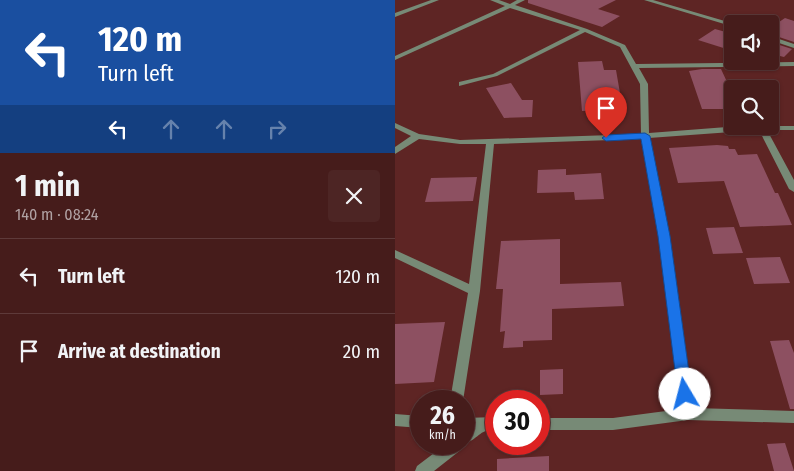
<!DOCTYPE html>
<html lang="en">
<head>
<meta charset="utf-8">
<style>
	body { margin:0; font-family:"Fira Sans Condensed",sans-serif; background:#4d2524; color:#f1f3f6; height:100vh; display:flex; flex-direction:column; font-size:19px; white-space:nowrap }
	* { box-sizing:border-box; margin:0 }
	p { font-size:16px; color:#b0a1a3 }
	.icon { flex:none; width:28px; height:28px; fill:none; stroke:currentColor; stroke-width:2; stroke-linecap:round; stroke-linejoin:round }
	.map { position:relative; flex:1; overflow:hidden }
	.side { display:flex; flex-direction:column; background:#461c1b; width:395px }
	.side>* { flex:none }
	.guide { background:#1a4fa0; color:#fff; overflow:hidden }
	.tools { position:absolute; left:329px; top:15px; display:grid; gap:10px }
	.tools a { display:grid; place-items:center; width:55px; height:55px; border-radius:5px; background:#461c1b; box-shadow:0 1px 4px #0004,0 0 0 1px #5e3a3a; font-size:25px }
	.speed { position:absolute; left:15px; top:390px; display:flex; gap:10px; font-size:25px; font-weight:700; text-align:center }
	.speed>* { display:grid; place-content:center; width:65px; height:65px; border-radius:50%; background:#461c1b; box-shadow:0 1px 4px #0004,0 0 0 1px #5e3a3a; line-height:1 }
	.speed small { font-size:12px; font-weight:400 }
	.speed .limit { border:8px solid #d22; background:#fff; color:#111 }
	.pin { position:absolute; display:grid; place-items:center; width:42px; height:42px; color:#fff; margin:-51px -21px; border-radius:50% 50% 50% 0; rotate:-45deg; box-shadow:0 0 5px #0007 }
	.pin .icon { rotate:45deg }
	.me { position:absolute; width:55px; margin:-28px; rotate:352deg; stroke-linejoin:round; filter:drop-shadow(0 0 4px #0008) }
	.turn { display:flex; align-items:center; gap:18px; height:105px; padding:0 15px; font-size:22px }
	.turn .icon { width:65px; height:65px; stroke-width:2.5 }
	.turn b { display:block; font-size:35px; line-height:42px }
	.lanes { display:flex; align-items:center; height:48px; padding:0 15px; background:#0003; justify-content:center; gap:25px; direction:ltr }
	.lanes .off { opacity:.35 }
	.round { display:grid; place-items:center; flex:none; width:52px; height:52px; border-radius:5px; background:#4d2524 }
	.head { display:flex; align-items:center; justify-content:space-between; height:85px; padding:0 15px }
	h1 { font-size:30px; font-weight:700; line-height:38px }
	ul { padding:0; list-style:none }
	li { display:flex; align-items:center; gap:15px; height:75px; padding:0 15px; border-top:1px solid #5e3a3a }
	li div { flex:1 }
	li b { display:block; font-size:19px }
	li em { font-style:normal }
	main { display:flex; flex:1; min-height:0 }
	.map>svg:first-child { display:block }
</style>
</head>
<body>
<main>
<section class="side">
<div class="guide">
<div class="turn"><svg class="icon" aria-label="left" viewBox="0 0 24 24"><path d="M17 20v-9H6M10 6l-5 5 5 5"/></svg><div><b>120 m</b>Turn left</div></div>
<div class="lanes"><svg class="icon" aria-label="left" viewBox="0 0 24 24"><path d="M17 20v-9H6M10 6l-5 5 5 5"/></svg><svg class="icon off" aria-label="ahead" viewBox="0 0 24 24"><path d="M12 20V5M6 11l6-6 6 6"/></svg><svg class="icon off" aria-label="ahead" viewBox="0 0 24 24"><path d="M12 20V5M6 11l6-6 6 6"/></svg><svg class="icon off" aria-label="right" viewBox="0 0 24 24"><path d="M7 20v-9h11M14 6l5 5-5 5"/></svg></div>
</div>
<div class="head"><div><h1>1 min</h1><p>140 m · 08:24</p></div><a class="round"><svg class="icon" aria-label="close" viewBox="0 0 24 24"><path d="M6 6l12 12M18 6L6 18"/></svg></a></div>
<ul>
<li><svg class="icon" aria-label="left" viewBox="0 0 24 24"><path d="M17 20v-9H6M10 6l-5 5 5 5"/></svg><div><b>Turn left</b></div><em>120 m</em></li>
<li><svg class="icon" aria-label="arrive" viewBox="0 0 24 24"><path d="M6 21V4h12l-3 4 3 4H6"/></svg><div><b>Arrive at destination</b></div><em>20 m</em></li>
</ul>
</section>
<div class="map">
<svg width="399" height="471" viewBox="0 0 399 471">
	<rect width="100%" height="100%" fill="#5e2524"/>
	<path fill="#8d5061" d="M 133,0 L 221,0 L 203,9 L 225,16 L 207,27 L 133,3 Z
		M 390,18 L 399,21 L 399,42 L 375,34 L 375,28 Z
		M 320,29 L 338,34 L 338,51 L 303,40 Z
		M 375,42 L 397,49 L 389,57 L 385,56 L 375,59 Z
		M 207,61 L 209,70 L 221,70 L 226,99 L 212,99 L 213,110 L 187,111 L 183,62 Z
		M 307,69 L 326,69 L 338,95 L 338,109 L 307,109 L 294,71 Z
		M 116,83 L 127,100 L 138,100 L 137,117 L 109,118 L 91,88 Z
		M 322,145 L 333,146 L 334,149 L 340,149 L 343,155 L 362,154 L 380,193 L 383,193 L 397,225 L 345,227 L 329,181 L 283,183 L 274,148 Z
		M 171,169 L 171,175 L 206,173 L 209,199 L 180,200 L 179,192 L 142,193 L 143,170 Z
		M 82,177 L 78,201 L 30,202 L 36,178 Z
		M 339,227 L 348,253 L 318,254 L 311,228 Z
		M 165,239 L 165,284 L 226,282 L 229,306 L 157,309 L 157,340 L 128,341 L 128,347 L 108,348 L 110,331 L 105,332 L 108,289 L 101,289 L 106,241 Z
		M 385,257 L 395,283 L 359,284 L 351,258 Z
		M 50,322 L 39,382 L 0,384 L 0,324 Z
		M 394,340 L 399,353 L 399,409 L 395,409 L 375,341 Z
		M 168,369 L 168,394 L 145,395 L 145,370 Z
		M 390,443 L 399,471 L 379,471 L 372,444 Z
		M 154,456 L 154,471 L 102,471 L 102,459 Z"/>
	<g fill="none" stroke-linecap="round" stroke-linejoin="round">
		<path fill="#778a76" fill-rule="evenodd" d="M 36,0 L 44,0 L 0,17 L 0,13 Z
			M 95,0 L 104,0 L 115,4 L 122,0 L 130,0 L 120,5 L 192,29 L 230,45 L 241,64 L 399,62 L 399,66 L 244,68 L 253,84 L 254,133 L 345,126 L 399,126 L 399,130 L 372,130 L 399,180 L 399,192 L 394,189 L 364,130 L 254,138 L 274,236 L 299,408 L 399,411 L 399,423 L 293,420 L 218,430 L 144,430 L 144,418 L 218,418 L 286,409 L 264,236 L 246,139 L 99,144 L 85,291 L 68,401 L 55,401 L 73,293 L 0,258 L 0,250 L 74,284 L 91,144 L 65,144 L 24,139 L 0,154 L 0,147 L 16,136 L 0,128 L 0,123 L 24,134 L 65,140 L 246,134 L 245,84 L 225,47 L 190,32 L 102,76 L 64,86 L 64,82 L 98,74 L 185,30 L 115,8 L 0,60 L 0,56 L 110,6 Z
			M 249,0 L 258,0 L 340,24 L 338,24 L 338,27 L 336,26 Z
			M 375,36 L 399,44 L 399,48 L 375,40 Z
			M 0,414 L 26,416 L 26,428 L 0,426 Z
			M 101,417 L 101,429 C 83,430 84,439 69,444 L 67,449 L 39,471 L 20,471 L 22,466 L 51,444 L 69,444 L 69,418 Z"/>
	</g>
	<path fill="#1a73e8" stroke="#114b97" d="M 250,133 L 255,136 L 275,236 L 297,394 L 295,399 L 290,401 L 285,399 L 283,394 L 263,236 L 246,139 L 211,141 L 207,138 L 211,135 Z"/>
</svg>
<div class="tools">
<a><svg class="icon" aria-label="sound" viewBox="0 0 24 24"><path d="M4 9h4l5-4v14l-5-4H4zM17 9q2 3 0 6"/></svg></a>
<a><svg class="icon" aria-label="search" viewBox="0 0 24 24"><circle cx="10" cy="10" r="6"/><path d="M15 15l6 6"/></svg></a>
</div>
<div class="speed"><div>26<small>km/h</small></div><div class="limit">30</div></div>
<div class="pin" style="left:211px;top:138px;background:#d93025"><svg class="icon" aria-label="arrive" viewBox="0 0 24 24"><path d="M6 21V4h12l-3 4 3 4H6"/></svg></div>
<svg class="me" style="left:290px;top:394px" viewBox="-20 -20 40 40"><circle r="19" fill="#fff"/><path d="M0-13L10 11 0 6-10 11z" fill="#1a73e8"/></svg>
</div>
</main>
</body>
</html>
